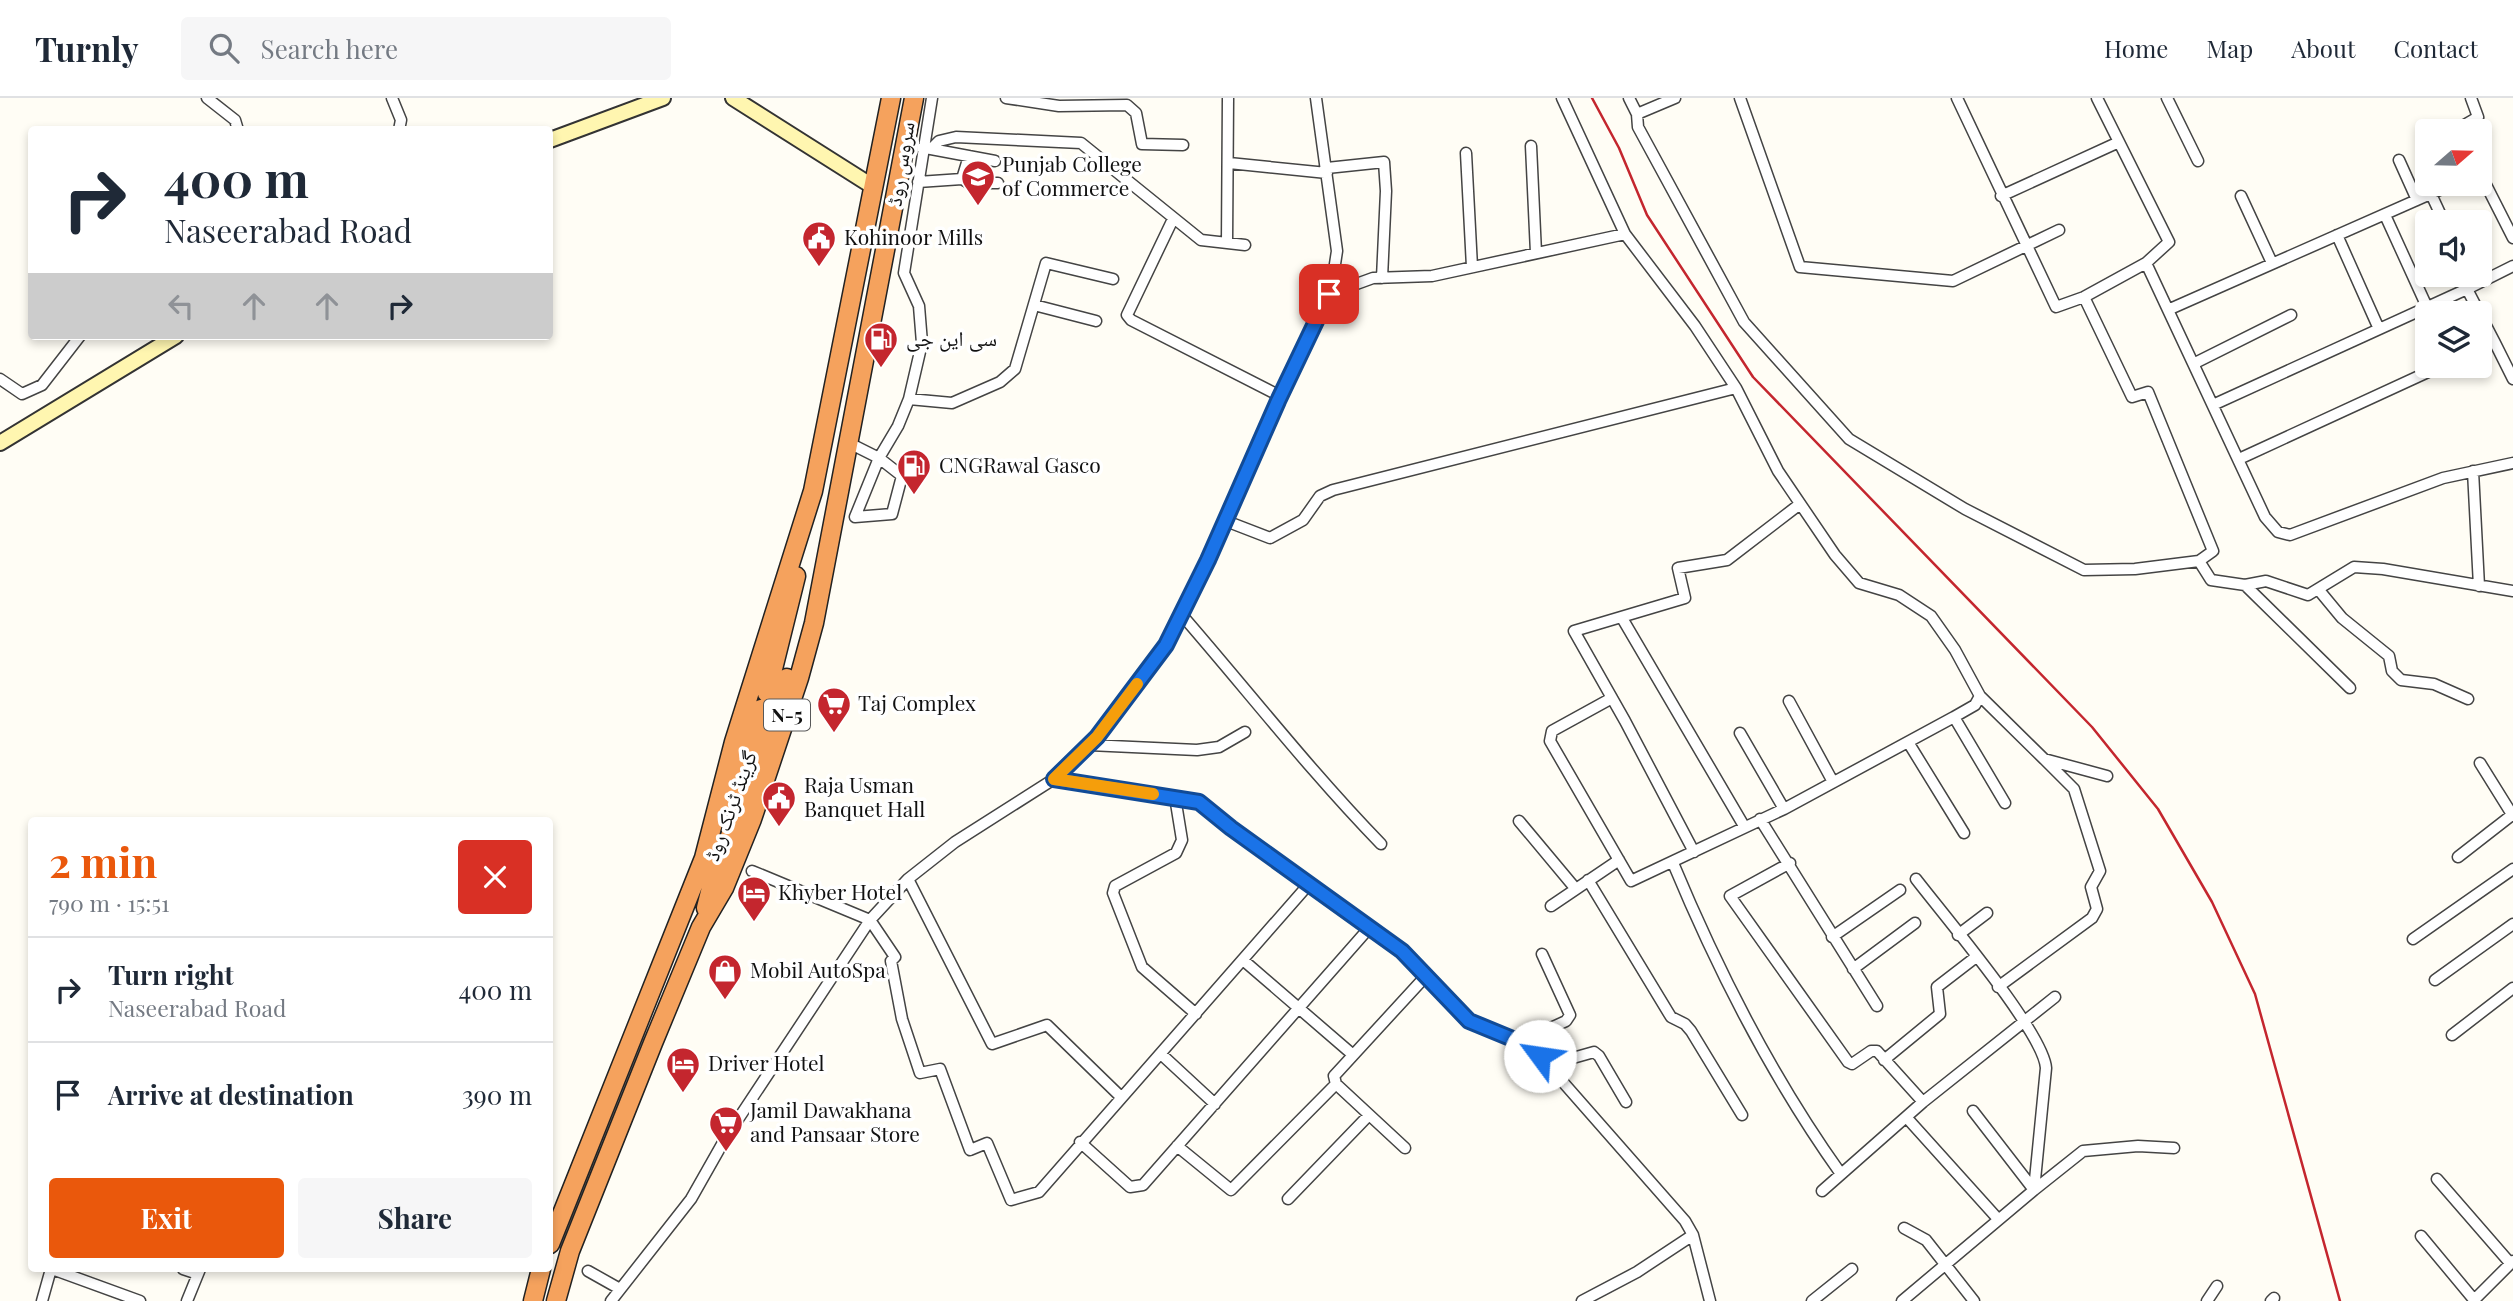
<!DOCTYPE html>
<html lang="en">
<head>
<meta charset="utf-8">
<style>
	body { margin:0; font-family:"Playfair Display","Noto Naskh Arabic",serif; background:#f6f6f7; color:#1f2937; height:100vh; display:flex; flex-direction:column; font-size:26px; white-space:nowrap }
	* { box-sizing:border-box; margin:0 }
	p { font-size:23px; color:#747a83 }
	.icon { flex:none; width:38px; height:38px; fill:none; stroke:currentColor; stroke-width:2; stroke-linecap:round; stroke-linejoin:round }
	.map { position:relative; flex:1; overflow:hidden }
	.details { position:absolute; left:28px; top:719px; width:525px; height:455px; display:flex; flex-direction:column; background:#fff; border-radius:7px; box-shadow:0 4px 10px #0003 }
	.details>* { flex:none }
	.guide { position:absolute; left:28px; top:28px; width:525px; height:214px; border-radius:7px; box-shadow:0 4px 10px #0003; background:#fff; color:#1f2937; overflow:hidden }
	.needle { width:46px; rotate:70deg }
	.buttons { position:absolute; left:2415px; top:21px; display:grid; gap:14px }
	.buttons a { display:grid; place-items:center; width:77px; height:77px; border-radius:7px; background:#fff; box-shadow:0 4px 10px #0003; font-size:35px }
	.pin { position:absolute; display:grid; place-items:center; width:60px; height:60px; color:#fff; margin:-30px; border-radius:14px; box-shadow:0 4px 10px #0006 }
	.me { position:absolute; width:77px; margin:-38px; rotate:301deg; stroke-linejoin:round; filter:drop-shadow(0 0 5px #0008) }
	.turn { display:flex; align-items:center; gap:24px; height:147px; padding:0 21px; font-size:32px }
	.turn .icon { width:91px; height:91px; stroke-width:2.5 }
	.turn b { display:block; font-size:49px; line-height:60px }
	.lanes { display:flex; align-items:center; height:66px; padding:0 21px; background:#0003; justify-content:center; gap:35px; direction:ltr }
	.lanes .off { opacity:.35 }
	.round { display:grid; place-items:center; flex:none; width:74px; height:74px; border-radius:7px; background:#f6f6f7 }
	.overview { display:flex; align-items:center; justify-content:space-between; height:119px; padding:0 21px }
	h1 { font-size:42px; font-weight:700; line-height:52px; color:#ea580c }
	.action { display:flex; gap:14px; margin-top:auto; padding:14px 21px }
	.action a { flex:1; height:80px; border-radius:7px; background:#ea580c; color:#fff; font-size:28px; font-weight:700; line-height:80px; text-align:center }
	.action a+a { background:#f6f6f7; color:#1f2937 }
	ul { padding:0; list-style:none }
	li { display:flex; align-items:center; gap:21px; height:105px; padding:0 21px; border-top:2px solid #e0e1e3 }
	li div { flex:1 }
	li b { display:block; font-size:26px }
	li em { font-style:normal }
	header { display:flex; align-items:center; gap:42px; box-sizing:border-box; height:98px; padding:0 35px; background:#fff; border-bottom:2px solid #e0e1e3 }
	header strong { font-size:33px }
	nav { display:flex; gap:38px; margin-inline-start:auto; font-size:24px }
	.search { width:490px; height:63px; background:#f6f6f7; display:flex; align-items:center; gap:18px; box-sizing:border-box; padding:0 24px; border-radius:7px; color:#747a83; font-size:26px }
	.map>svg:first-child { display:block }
</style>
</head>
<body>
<header>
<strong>Turnly</strong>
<div class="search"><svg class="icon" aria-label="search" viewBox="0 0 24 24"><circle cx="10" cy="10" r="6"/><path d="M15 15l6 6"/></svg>Search here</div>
<nav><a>Home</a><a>Map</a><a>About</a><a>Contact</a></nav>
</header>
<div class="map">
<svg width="2513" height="1203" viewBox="0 0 2513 1203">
	<rect width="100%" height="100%" fill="#fffdf5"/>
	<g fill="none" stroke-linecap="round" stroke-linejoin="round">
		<g stroke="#444" stroke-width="13">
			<path id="street" d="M 207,0 L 235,22 L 238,32
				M 392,0 L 401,22 L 399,32
				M 1006,0 L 1059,8 L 1127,7 L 1136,15 L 1142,46 L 1183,47
				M 1562,0 L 1625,136 L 1695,228 L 1736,290 L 1778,373 L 1835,457 L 1859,485 L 1899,497 L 1931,518 L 1955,552 L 1980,598 L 2044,661 L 2107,678
				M 1629,0 L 1637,16 L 1638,29 L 1744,224 L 1849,341 L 1965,411 L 2084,472 L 2135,471 L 2199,463 L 2211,482 L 2245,487 L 2266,483 L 2308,497 L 2354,469 L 2383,471 L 2513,493
				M 1740,0 L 1800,169 L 1953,183 L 2059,132
				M 1957,0 L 2056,209 L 2084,199 L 2146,165 L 2265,419 L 2278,434 L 2290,437 L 2443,380 L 2513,365
				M 2097,0 L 2169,144 L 2146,165
				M 2167,0 L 2198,63
				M 1637,16 L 1675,0
				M 2454,33 L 2478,19 L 2471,0
				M 1531,48 L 1536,155
				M 922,50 L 931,51 L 939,43 L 956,39 L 1081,45 L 1201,142 L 1245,147
				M 931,51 L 995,63
				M 1466,55 L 1472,169
				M 2399,62 L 2417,102
				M 1229,65 L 1327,75
				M 1327,70 L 1384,64 L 1386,93 L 1382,180
				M 2480,75 L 2513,140
				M 962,81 L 969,58
				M 918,84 L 962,81 L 969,85 L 998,85
				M 2431,96 L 2444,124
				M 2001,98 L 2119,44
				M 2241,98 L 2272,165
				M 2385,117 L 2427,209
				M 1173,121 L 1127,217 L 1131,222 L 1280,298
				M 2337,137 L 2379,231
				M 1227,145 L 1228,0
				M 2467,191 L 2513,168
				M 1329,196 L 1373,180 L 1432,178 L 1625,136
				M 2084,199 L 2132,299 L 2148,294 L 2213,453 L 2199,463
				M 1034,207 L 1096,223
				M 2170,211 L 2453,86
				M 2494,243 L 2513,281
				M 2195,265 L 2291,217
				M 0,281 L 22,296 L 42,287 L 80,238
				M 909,301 L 952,305 L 1000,284 L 1015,271 L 1046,165 L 1113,181
				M 2215,306 L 2467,191 L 2494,243 L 2480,250
				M 847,344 L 879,360 L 902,378 L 892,416 L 855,419 L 879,360 L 898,328 L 909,301 L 922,245 L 919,208 L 904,175 L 932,0
				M 2239,361 L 2441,268
				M 2473,373 L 2479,488
				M 1226,423 L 1270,440 L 1303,422 L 1320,398 L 1333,392 L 1736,290
				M 2245,487 L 2350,590
				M 2318,491 L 2342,520 L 2389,558 L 2392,573 L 2401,582 L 2434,586 L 2468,601
				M 1181,516 C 1248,593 1310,673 1381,746
				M 1622,520 L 1744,728
				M 1612,600 L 1552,633 L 1550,643 L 1631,783 L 1784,711 L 1954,619 L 1975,607 L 1980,598
				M 1789,603 L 1833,684
				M 1954,619 L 2005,705
				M 1740,635 L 1784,711
				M 1908,644 L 1964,735
				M 1089,647 L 1197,652 L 1219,649 L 1245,634
				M 2480,665 L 2513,718
				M 1054,681 L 1199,704 L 1231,730 L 1402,853 L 1469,923 L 1520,944 L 1540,958 L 1685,1123 L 1693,1137 L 1710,1203
				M 1175,699 L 1182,742 L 1176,755 L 1115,788 L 1113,795 L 1142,869 L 1196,916
				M 1760,721 L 1877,908
				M 1519,723 L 1575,790
				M 1694,754 L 1625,623 L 1574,533 L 1685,500 L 1678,470 L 1727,462 L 1800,406
				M 2458,759 L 2512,717
				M 1673,765 C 1718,873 1773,981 1841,1076
				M 1790,765 L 1730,798 L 1848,964 L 1852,966 L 1871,953 L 1877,953 L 1923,1004
				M 752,773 L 870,822 L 895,859 L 891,863 L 902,921 L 920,975 L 940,971 L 970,1052 L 987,1045 L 1011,1102 L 1039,1094 L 1309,786
				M 908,781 L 992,946 L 1047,927 L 1121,999
				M 1588,782 L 1671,919 L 1685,926 L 1691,933 L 1742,1017
				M 1551,808 L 1619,762
				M 1958,837 L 1987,815
				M 1832,839 L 1900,792
				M 2413,841 L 2513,771
				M 1243,862 L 1352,956
				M 1853,871 L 1915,825
				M 2435,882 L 2513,826
				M 1998,889 L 2092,820 L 2097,811 L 2091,789 L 2100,773 L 2074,691 L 2044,661
				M 2452,937 L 2513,890
				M 1520,944 L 1566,923 L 1570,917 L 1542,856
				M 1161,956 L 1215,1006
				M 1884,962 L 1940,916 L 1937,889 L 1976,859
				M 1548,967 L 1594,954 L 1599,958 L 1626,1004
				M 1973,1013 L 2034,1092 L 2083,1053 L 2138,1048 L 2174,1050
				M 1907,1020 L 1998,1121
				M 1080,1044 L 1130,1089 L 1143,1087 L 1370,829
				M 1177,1048 L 1231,1092 L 1336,986
				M 1405,1050 L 1336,986 L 1334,978 L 1425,879
				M 2437,1081 L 2510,1165
				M 1822,1093 L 1923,1004 L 2055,899
				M 1288,1101 L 1369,1017
				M 1904,1130 L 1926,1142 L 1974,1203
				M 2421,1138 L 2475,1203
				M 52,1171 L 140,1203
				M 183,1171 L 198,1176
				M 588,1173 L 620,1191
				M 42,1203 L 51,1171
				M 187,1203 L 200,1171
				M 611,1203 L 691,1101 L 725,1041 L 870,822 L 908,781 L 955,744 L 1054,681 L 1097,639 L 1166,547 L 1208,462 L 1278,303 L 1331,192 L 1337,153 L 1316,0
				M 1582,1203 L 1637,1174 L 1693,1137
				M 1812,1203 L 1852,1171
				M 1902,1203 L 2034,1092 L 2046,970 C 2044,935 1942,815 1916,781
				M 2207,1203 L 2217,1188
				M 2271,1203 L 2274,1200
				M 2473,1203 L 2513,1163"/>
		</g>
		<g stroke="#333" stroke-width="18">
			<path id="secondary" d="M 733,0 L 872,88
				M 550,42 L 663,0
				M 0,345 L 176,238"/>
		</g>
		<g stroke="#222" stroke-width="21">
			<path id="highway" d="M 787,580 L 781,600 L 776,603 L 767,595 L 796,478
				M 706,810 L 712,786 L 776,616 L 770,609 L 761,611 L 728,702
				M 550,1146 L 704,760 L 734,644 L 813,393 L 891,0
				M 533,1203 L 541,1171
				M 556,1203 L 570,1153 L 653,945 L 701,829 L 724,790 L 752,721 L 799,580 L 814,525 L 914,0"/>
		</g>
		<use href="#street" stroke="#fff" stroke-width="10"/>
		<use href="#secondary" stroke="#fff6b0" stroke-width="14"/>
		<use href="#highway" stroke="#f5a25d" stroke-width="18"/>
		<path stroke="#c4262e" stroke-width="2.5" d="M 1592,0 L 1619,50 L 1647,117 L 1753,279 L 2092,629 L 2158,711 L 2212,804 L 2255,896 L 2340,1203"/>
	</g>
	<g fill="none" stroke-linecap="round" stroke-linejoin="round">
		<g stroke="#114b97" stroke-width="18">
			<path id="route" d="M 1329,196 L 1278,303 L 1208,462 L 1166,547 L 1097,639 L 1054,681 L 1199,704 L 1231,730 L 1402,853 L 1469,923 L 1520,944 L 1540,958"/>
		</g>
		<use href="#route" stroke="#1a73e8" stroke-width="12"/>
		<path stroke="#f59e0b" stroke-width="12" d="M 1137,586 L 1097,639 L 1054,681 L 1153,696"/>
	</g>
	<defs>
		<g id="university-pin" transform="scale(1.75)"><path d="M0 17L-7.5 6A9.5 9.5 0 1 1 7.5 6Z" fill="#c4262e" stroke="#fff"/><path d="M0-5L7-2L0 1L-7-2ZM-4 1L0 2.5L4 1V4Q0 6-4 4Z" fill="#fff"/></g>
		<g id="civic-pin" transform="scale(1.75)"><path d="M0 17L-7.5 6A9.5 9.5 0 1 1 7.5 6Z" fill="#c4262e" stroke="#fff"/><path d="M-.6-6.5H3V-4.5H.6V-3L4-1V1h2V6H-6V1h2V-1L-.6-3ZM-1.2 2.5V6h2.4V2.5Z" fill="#fff"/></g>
		<g id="fuel-pin" transform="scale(1.75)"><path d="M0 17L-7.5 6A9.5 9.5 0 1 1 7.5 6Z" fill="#c4262e" stroke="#fff"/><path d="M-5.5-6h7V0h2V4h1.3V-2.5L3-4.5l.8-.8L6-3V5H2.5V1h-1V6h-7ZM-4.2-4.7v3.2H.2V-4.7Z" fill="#fff"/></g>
		<g id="supermarket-pin" transform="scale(1.75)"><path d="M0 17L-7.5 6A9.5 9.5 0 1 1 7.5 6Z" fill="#c4262e" stroke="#fff"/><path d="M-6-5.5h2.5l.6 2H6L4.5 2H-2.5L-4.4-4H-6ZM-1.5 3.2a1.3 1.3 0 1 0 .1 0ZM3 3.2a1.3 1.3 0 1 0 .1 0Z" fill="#fff"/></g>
		<g id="hotel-pin" transform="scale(1.75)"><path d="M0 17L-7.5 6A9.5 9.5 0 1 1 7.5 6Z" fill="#c4262e" stroke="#fff"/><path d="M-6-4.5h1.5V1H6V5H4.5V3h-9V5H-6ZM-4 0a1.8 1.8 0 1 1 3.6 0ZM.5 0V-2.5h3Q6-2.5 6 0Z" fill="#fff"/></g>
		<g id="shop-pin" transform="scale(1.75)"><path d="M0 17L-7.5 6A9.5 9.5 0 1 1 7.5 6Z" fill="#c4262e" stroke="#fff"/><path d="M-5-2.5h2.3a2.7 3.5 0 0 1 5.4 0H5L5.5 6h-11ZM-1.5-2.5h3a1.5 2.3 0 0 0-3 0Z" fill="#fff"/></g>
	</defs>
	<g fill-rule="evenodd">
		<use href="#university-pin" x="978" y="79"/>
		<use href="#civic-pin" x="819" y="140"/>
		<use href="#fuel-pin" x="881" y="241"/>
		<use href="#fuel-pin" x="914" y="368"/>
		<use href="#supermarket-pin" x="834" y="606"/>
		<use href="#civic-pin" x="779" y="700"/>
		<use href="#hotel-pin" x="754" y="795"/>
		<use href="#shop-pin" x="725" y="873"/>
		<use href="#hotel-pin" x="683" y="966"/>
		<use href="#supermarket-pin" x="726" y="1025"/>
	</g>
	<g text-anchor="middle" stroke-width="7" stroke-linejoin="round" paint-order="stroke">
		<rect fill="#fff" stroke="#585858" stroke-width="2" x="764" y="601.5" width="46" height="31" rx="5"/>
		<g font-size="19" font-weight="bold" fill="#111">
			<text x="787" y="624">N-5</text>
		</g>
		<g font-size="21" fill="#111" stroke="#fff">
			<text transform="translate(901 66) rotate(-81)" y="7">سروس روڈ</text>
			<text transform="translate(731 708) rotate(-70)" y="7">گرینڈ ٹرنک روڈ</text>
		</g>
		<g font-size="21" fill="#111" stroke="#fff" text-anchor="start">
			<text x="1002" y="74">Punjab College<tspan x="1002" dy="24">of Commerce</tspan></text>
			<text x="844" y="147">Kohinoor Mills</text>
			<text x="906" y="248">سی این جی</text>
			<text x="939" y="375">CNGRawal Gasco</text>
			<text x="858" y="613">Taj Complex</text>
			<text x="804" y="695">Raja Usman<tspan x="804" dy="24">Banquet Hall</tspan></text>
			<text x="778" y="802">Khyber Hotel</text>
			<text x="750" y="880">Mobil AutoSpa</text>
			<text x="708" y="973">Driver Hotel</text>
			<text x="750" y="1020">Jamil Dawakhana<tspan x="750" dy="24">and Pansaar Store</tspan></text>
		</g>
	</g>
</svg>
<div class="buttons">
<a><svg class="needle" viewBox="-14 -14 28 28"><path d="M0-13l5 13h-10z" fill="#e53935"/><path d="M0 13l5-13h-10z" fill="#747a83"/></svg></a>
<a><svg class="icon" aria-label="sound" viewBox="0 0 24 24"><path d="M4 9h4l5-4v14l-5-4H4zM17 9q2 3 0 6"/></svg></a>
<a><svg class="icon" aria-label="layers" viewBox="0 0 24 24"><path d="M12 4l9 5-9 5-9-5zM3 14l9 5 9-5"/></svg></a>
</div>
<div class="pin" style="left:1329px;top:196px;background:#d93025"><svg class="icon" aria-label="arrive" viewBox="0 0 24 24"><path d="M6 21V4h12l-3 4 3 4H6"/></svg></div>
<svg class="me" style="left:1540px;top:958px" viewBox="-20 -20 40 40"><circle r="19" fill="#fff"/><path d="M0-13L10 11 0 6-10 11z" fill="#1a73e8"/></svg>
<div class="guide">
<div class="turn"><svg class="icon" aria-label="right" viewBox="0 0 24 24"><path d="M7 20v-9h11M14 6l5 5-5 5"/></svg><div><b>400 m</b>Naseerabad Road</div></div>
<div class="lanes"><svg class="icon off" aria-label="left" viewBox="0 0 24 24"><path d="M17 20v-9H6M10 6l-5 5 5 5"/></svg><svg class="icon off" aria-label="ahead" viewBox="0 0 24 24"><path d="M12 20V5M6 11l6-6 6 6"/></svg><svg class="icon off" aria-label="ahead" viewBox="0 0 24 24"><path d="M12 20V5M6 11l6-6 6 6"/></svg><svg class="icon" aria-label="right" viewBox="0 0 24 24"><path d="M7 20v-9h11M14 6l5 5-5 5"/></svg></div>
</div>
<section class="details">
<div class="overview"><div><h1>2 min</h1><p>790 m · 15:51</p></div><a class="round" style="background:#d93025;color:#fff"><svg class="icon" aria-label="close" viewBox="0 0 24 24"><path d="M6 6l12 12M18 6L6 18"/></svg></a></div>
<ul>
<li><svg class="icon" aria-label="right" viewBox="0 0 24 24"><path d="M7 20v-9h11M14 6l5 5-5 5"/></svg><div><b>Turn right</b><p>Naseerabad Road</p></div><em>400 m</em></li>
<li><svg class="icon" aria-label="arrive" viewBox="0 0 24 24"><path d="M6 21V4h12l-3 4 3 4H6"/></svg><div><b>Arrive at destination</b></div><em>390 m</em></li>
</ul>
<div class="action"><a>Exit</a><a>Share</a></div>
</section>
</div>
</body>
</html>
